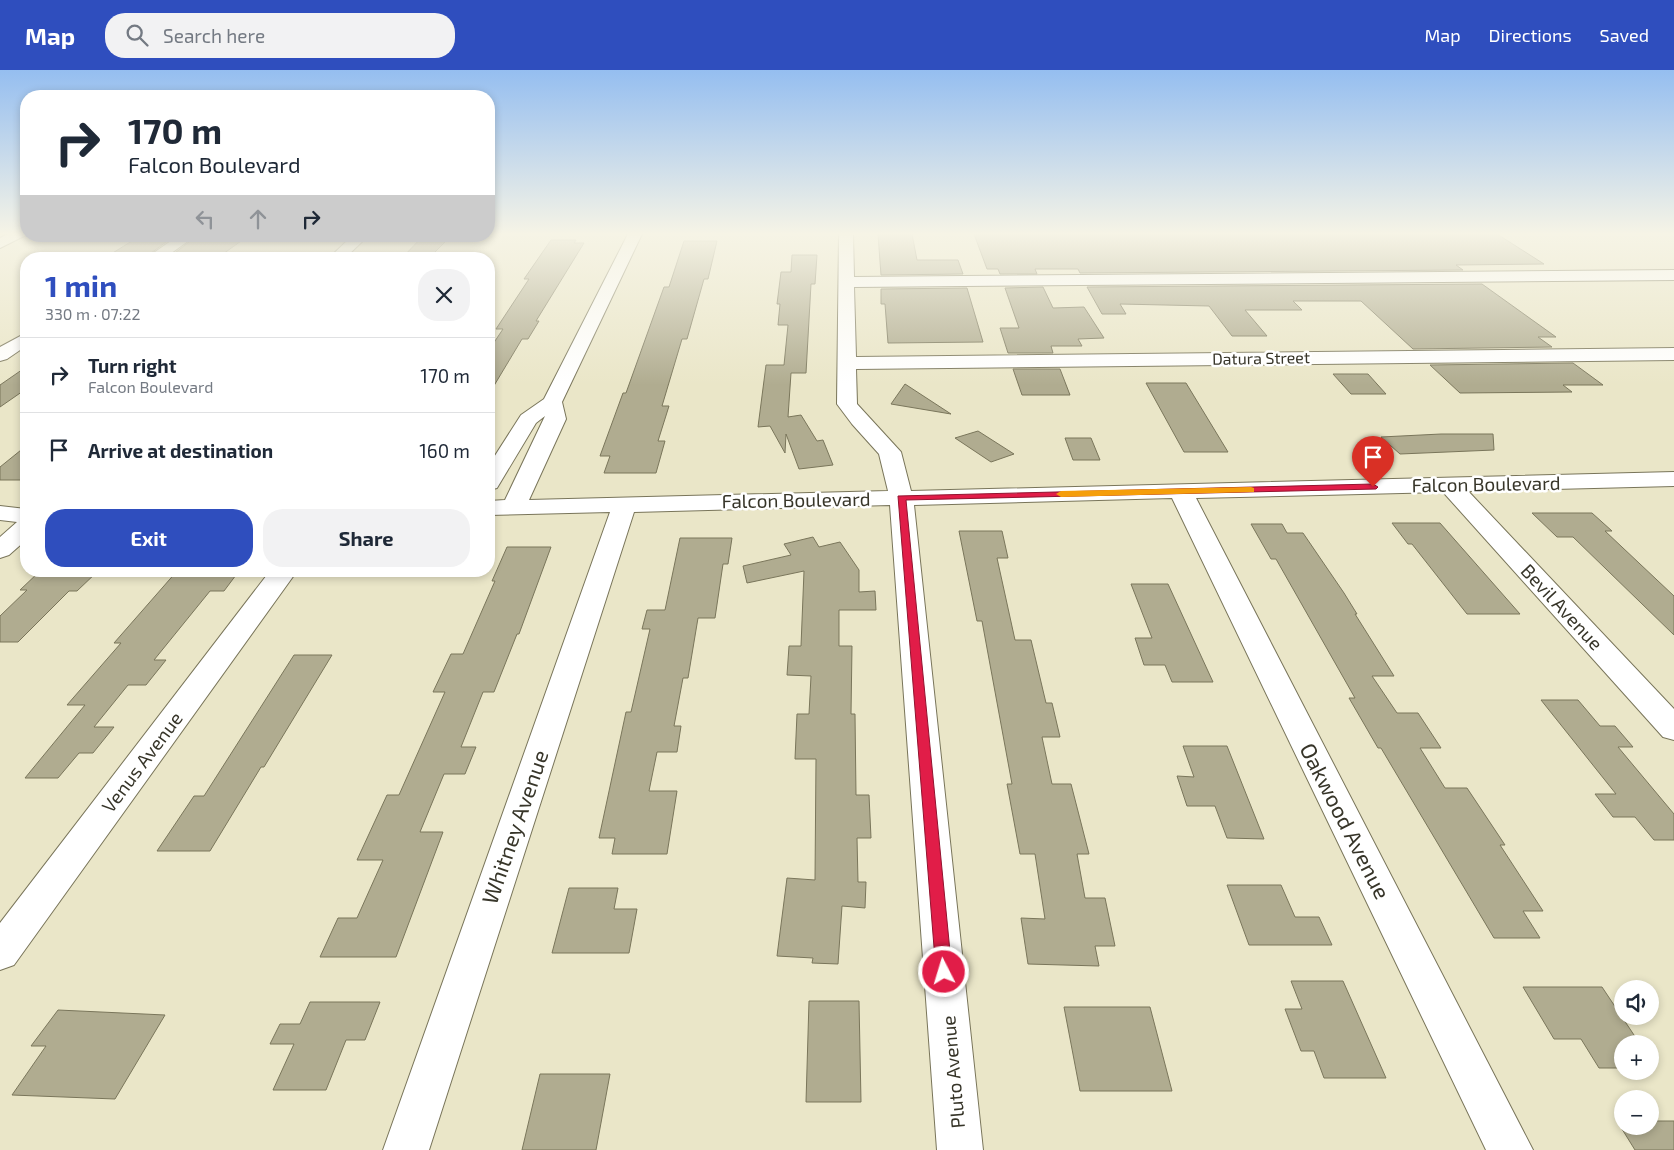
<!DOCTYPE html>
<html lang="en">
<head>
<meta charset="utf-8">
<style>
	body { margin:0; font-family:"Exo 2",sans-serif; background:#f2f2f3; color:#1f2937; height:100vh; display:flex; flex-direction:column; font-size:19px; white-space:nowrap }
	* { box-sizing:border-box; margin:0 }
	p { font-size:16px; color:#747a83 }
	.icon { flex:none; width:28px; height:28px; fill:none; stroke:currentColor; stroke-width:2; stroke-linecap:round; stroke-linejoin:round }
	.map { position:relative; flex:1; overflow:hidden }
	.drawer { position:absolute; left:20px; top:182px; width:475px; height:325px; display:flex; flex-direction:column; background:#fff; border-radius:20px; box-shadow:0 2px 8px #0003 }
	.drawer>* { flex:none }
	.hud { position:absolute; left:20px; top:20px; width:475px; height:152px; border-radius:20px; box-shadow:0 2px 8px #0003; background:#fff; color:#1f2937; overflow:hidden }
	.buttons { position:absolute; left:1614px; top:910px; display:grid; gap:10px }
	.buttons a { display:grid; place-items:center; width:45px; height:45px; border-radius:50%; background:#fff; box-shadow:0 2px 8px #0003; font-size:25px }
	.pin { position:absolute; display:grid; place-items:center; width:42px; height:42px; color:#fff; margin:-51px -21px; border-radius:50% 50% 50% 0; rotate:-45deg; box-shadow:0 0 5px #0007 }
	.pin .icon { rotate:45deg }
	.me { position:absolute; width:55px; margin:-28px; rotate:355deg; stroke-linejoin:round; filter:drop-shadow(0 0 4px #0008) }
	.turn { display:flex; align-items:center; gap:18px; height:105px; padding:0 25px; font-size:22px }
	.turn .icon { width:65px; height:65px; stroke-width:2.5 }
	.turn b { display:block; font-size:35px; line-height:42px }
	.lanes { display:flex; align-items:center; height:48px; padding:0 25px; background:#0003; justify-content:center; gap:25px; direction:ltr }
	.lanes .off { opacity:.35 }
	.round { display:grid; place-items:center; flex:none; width:52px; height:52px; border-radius:20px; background:#f2f2f3 }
	.overview { display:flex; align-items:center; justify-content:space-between; height:85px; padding:0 25px }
	h1 { font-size:30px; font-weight:700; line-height:38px; color:#2f4ebe }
	.primary-button { display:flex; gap:10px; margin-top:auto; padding:10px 25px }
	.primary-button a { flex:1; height:58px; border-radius:20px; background:#2f4ebe; color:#fff; font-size:20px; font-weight:700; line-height:58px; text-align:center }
	.primary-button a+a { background:#f2f2f3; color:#1f2937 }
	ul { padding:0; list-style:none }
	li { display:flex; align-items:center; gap:15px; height:75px; padding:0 25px; border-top:1px solid #e0e1e3 }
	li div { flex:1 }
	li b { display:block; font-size:19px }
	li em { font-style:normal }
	header { display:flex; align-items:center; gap:30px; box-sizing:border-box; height:70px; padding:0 25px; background:#2f4ebe; color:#fff }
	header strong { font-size:24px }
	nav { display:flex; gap:28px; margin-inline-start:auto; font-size:18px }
	.search { width:350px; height:45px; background:#f2f2f3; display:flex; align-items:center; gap:12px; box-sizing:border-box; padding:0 18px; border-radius:20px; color:#747a83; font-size:19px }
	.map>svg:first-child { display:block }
</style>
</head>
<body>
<header>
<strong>Map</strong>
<div class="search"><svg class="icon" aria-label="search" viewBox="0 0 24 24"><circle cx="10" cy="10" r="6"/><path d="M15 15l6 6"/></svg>Search here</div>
<nav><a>Map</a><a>Directions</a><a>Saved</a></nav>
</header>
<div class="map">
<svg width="1674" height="1080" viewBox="0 0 1674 1080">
	<rect width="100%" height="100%" fill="#eae6c8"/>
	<path fill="#b0ac90" stroke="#7a765b" d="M 878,164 L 912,164 L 917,190 L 958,190 L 963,204 L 881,205 Z
		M 974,164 L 1497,164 L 1544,194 L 1456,195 L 1463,200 L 1080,203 L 1078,199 L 1035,199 L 1037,204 L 1000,204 L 998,199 L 987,199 Z
		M 140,166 L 174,166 L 143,189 L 103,189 Z
		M 197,166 L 248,166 L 216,189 L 167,189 Z
		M 423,166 L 451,166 L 429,188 L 402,188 Z
		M 551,170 L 576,170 L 574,173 L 584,173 L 536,251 L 539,251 L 528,269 L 522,269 L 489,324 L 489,280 L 503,259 L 496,259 L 529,209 L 524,209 Z
		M 684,171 L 717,171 L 708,209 L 704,209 L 687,269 L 682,269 L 662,336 L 669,336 L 658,371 L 665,371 L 656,403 L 604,403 L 610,386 L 600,386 L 623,323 L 626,323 L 664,217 L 669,217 Z
		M 792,185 L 817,185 L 815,214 L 811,214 L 806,303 L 791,303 L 788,347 L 801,345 L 817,371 L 823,370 L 833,395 L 799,399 L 786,364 L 785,383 L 770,356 L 758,357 L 766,295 L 784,295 L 788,255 L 778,255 L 780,234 L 777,234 L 781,202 L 791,202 Z
		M 1482,214 L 1556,267 L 1538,267 L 1552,277 L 1413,279 L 1361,231 L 1293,231 L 1302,240 L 1245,240 L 1267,266 L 1232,266 L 1209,236 L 1120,234 L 1126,244 L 1102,244 L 1087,217 Z
		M 1043,217 L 1053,238 L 1084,237 L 1104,268 L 1078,269 L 1082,276 L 1051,276 L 1053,283 L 1008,283 L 1000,258 L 1019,258 L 1005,218 Z
		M 967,218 L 983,272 L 888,273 L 885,234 L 881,234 L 881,219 Z
		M 1573,293 L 1603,315 L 1563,315 L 1572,322 L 1460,323 L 1430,295 Z
		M 26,297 L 26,319 L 0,337 L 0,315 Z
		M 1013,299 L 1060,299 L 1070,325 L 1022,325 Z
		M 1333,304 L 1368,304 L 1386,324 L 1351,324 Z
		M 1146,313 L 1186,313 L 1228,382 L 1184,382 Z
		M 905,314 L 951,344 L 891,334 Z
		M 978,361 L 1014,384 L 991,392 L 955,368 Z
		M 1441,364 L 1493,364 L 1494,380 L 1400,384 L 1381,367 Z
		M 1065,368 L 1091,368 L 1100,390 L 1073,390 Z
		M 26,376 L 26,410 L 0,410 L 0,397 Z
		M 1532,443 L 1592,443 L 1612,461 L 1605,461 L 1674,526 L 1674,565 L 1573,467 L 1557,467 Z
		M 1392,453 L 1440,453 L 1520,544 L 1467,544 L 1412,474 L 1408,474 Z
		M 1251,454 L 1282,454 L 1287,463 L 1303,463 L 1344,523 L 1357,544 L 1355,544 L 1394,606 L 1372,606 L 1397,643 L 1418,643 L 1441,678 L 1420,678 L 1445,718 L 1467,718 L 1505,775 L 1500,775 L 1543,841 L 1523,841 L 1540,868 L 1494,868 L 1381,678 L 1378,678 L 1349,628 L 1355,628 L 1276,489 L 1271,489 Z
		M 959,461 L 1002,461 L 1008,488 L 997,488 L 1015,570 L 1031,570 L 1046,633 L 1052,633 L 1060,667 L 1042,667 L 1052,714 L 1071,714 L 1089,784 L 1077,784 L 1085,828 L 1105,828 L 1115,876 L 1095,876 L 1099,896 L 1028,894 L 1021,848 L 1045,849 L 1035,784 L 1020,784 L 1007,714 L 1012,714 L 982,551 L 977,551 Z
		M 813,467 L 819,477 L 840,472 L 859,500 L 859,522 L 875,521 L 876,540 L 839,540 L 839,576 L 852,576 L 851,644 L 855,644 L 856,725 L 869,725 L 871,768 L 857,768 L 858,812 L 866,812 L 865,838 L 842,836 L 838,894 L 812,893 L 813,888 L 777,886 L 787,808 L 815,810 L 816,689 L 795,689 L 797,644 L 809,644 L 811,606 L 787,605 L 789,576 L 801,576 L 804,501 L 747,513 L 743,496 L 791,485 L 784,474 Z
		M 680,468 L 732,468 L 728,494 L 723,494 L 715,548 L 698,548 L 688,608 L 683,608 L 674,656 L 681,656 L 677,682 L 657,682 L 649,721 L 677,721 L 667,784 L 612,784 L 615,768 L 599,768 L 626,642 L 631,642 L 650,559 L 642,559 L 647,540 L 665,540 Z
		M 507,477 L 551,477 L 519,564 L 517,564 L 494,622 L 483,622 L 461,677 L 476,677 L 465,704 L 444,704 L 420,762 L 443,762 L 396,887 L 320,887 L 338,848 L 357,848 L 383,790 L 357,790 L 387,725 L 399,725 L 445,622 L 433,622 L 451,584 L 463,584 L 495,511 L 492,511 Z
		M 40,501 L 98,501 L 77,521 L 69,521 L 18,572 L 0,572 L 0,546 L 27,520 L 20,520 Z
		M 177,501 L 239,501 L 224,521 L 210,521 L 154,590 L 166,590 L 146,615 L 128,615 L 94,657 L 114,657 L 93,683 L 79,683 L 58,708 L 25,708 L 85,635 L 67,635 L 121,573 L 114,573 Z
		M 1131,514 L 1168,514 L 1213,612 L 1172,612 L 1165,595 L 1144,595 L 1135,568 L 1152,568 Z
		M 294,585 L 332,585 L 264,697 L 261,697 L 210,781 L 157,781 L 194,726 L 204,726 Z
		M 1541,630 L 1578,630 L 1600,656 L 1615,656 L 1633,677 L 1618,677 L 1674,744 L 1674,770 L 1654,770 L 1635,747 L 1613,747 L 1595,724 L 1616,724 Z
		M 1183,676 L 1227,676 L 1264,769 L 1227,768 L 1215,736 L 1187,736 L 1177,706 L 1194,707 Z
		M 1227,815 L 1281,815 L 1295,847 L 1319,847 L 1332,875 L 1249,875 Z
		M 569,818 L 618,818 L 614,839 L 637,839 L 629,883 L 552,883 Z
		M 1291,911 L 1343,911 L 1386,1008 L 1324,1008 L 1314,981 L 1301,981 L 1285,939 L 1302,939 Z
		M 1523,917 L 1602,917 L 1640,974 L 1622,974 L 1622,998 L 1599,998 L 1581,969 L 1554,969 Z
		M 809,931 L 859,931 L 861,1032 L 806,1032 Z
		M 310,932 L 380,932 L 365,970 L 346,970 L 326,1020 L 273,1020 L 294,974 L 270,974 L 280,954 L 300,954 Z
		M 1064,937 L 1150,937 L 1172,1021 L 1080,1021 Z
		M 58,940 L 165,945 L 115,1029 L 12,1025 L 46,976 L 31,976 Z
		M 540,1004 L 610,1004 L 596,1080 L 522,1080 Z
		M 1617,1051 L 1622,1051 L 1622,1056 L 1650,1056 L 1650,1051 L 1674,1051 L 1674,1080 L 1635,1080 Z"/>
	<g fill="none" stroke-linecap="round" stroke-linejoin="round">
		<g stroke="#79755a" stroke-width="2">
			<path id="minor" d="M 8,164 L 26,164 L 26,165 L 0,178 L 0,168 Z
				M 628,164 L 642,164 L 562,332 L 566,349 L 529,430 L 888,421 L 879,384 L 852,354 L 837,334 L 839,164 L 853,164 L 854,207 L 1674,200 L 1674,210 L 854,217 L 856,287 L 1674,278 L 1674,290 L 856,299 L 857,334 L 901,382 L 911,421 L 1674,402 L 1674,416 L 1468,421 L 1674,639 L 1674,670 L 1663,667 L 1443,422 L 1196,428 L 1533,1080 L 1486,1080 L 1172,428 L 914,435 L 983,1080 L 937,1080 L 890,435 L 634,442 L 429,1080 L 383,1080 L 610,442 L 489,445 L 489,431 L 505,430 L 545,346 L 536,353 L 497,418 L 489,420 L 489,395 L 521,345 L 544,329 Z
				M 178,166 L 195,166 L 163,189 L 145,189 Z
				M 352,166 L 368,166 L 344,189 L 328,189 Z
				M 26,263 L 26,276 L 7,289 L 0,291 L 0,277 Z
				M 0,436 L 26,439 L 26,470 L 9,485 L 0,488 L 0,467 L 17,452 L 0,450 Z
				M 270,501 L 297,501 L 14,895 L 0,900 L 0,853 Z"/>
		</g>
		<use href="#minor" fill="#fff" fill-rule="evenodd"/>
	</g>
	<linearGradient id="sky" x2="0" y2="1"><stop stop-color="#95bef0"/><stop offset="0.52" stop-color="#f6f4e6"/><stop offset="1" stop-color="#f6f4e6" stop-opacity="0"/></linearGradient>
	<rect width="1674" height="315" fill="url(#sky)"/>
	<path fill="#e11d48" stroke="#92132f" d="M 1373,414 L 1378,417 L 1376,419 L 906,430 L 952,902 L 950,908 L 944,910 L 938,908 L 936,902 L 898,426 Z"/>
	<path fill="#f59e0b" d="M 1251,417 L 1254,418 L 1254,422 L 1061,427 L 1056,424 L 1061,421 Z"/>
	<g text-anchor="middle" stroke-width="5" stroke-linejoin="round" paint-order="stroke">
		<g font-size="16" fill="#373529" stroke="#fff">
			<text transform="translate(1261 288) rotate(-1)" y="6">Datura Street</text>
		</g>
		<g font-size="19" fill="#373529" stroke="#fff">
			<text transform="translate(1486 414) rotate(-1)" y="7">Falcon Boulevard</text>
			<text transform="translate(796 430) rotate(-1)" y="7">Falcon Boulevard</text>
			<text transform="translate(1562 537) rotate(47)" y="7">Bevil Avenue</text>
			<text transform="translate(142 692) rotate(-53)" y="7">Venus Avenue</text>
			<text transform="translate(953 1002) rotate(-95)" y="7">Pluto Avenue</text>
		</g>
		<g font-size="22" fill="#373529" stroke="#fff">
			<text transform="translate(1345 751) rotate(63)" y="8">Oakwood Avenue</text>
			<text transform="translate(515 757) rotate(-71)" y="8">Whitney Avenue</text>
		</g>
	</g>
</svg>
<div class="buttons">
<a><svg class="icon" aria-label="sound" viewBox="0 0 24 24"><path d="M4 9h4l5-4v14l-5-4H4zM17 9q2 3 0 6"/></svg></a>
<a>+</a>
<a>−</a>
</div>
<div class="pin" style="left:1373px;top:417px;background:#d93025"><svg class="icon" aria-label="arrive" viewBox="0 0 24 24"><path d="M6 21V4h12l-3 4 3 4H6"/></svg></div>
<svg class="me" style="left:944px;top:902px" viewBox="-20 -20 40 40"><circle r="17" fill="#e11d48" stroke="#fff" stroke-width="3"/><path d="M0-11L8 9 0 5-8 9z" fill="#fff"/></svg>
<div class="hud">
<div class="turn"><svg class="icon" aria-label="right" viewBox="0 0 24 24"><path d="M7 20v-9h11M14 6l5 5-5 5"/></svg><div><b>170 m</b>Falcon Boulevard</div></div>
<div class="lanes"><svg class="icon off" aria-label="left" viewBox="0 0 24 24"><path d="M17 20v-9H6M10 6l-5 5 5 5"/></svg><svg class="icon off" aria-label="ahead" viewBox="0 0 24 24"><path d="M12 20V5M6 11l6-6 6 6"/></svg><svg class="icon" aria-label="right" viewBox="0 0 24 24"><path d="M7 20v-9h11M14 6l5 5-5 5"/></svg></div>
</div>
<section class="drawer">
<div class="overview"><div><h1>1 min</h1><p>330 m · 07:22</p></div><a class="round"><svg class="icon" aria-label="close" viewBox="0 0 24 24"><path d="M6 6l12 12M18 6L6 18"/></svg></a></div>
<ul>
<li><svg class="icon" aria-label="right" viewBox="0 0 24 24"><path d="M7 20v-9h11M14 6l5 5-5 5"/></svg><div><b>Turn right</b><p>Falcon Boulevard</p></div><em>170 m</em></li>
<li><svg class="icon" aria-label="arrive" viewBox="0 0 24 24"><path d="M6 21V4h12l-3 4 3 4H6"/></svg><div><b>Arrive at destination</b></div><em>160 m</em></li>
</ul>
<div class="primary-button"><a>Exit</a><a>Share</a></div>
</section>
</div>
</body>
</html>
